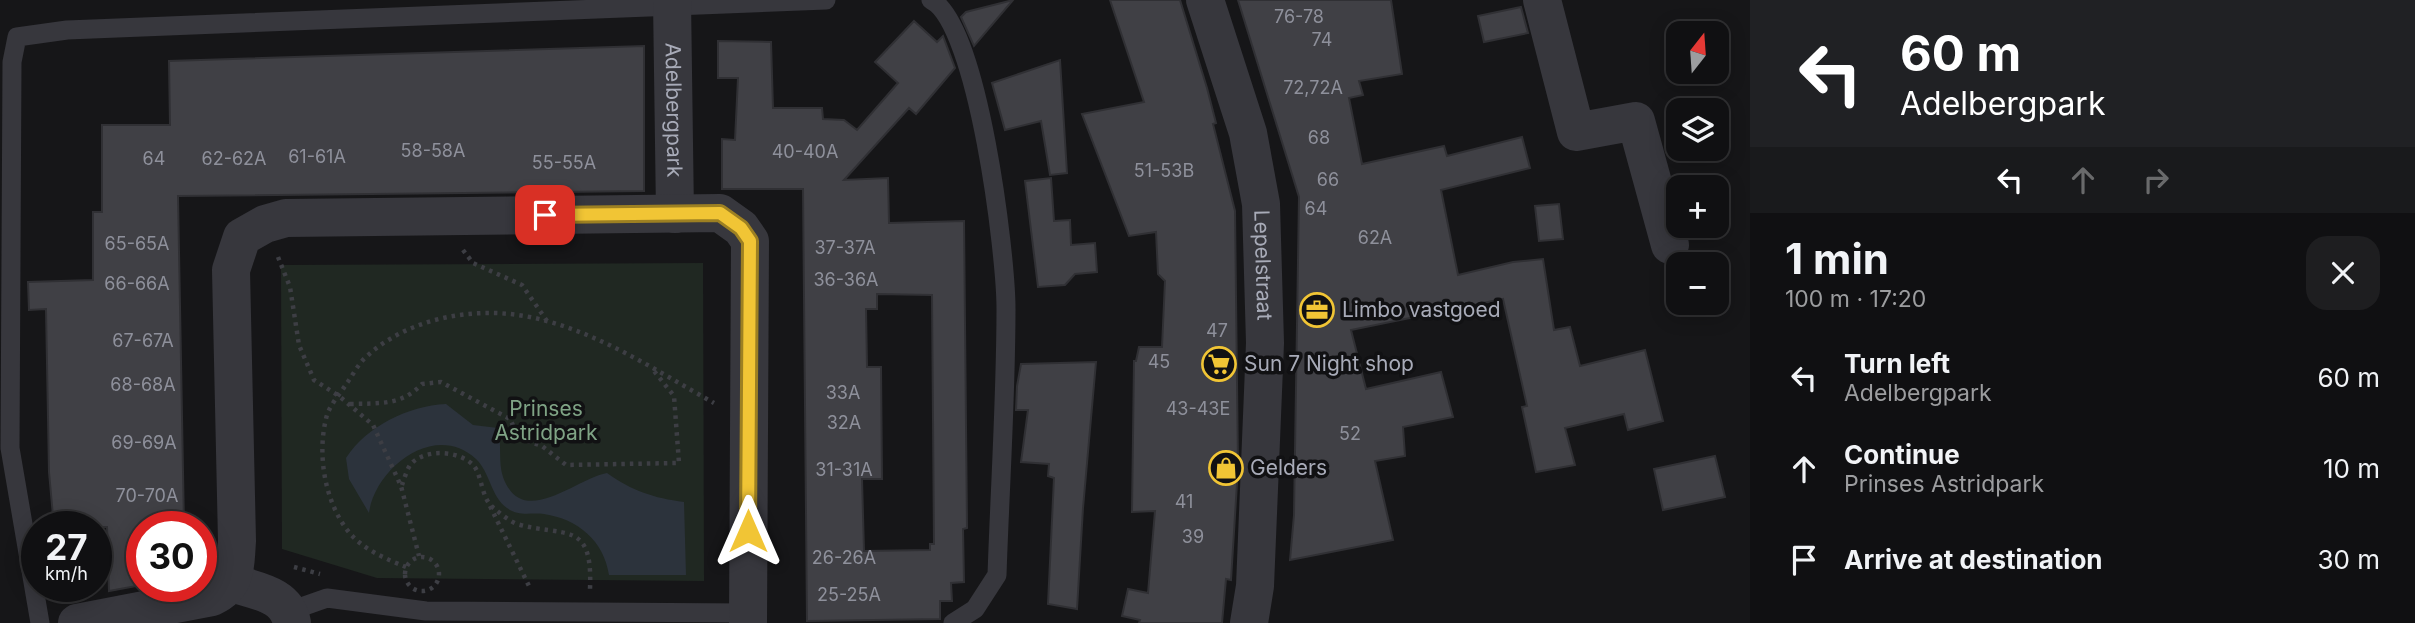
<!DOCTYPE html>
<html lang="en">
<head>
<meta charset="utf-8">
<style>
	body { margin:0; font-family:Inter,sans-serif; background:#1e1e20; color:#f1f3f6; height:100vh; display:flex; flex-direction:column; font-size:26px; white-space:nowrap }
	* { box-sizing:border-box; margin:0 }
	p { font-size:23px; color:#9c9d9f }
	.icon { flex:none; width:38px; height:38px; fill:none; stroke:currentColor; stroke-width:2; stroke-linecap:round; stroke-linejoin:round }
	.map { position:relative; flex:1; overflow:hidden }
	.drawer { display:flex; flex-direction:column; background:#101012; width:665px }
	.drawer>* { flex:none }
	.hud { background:#202124; color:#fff; overflow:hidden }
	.needle { width:46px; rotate:17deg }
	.fabs { position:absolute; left:1666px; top:21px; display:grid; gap:14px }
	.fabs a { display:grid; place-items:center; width:63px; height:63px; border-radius:14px; background:#101012; box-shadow:0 4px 18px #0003,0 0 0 2px #303032; font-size:35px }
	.speed { position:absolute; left:21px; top:511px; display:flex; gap:14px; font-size:35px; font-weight:700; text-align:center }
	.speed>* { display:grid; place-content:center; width:91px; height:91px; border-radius:50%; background:#101012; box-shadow:0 4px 18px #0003,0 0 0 2px #303032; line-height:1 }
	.speed small { font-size:18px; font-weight:400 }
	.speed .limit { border:10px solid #d22; background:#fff; color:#111 }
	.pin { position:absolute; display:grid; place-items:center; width:60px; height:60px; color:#fff; margin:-30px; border-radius:14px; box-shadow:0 4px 10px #0006 }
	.me { position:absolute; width:77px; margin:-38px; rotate:0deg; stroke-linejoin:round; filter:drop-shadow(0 0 5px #0008) }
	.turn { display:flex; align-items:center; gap:24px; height:147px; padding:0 35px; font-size:32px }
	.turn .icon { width:91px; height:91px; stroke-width:2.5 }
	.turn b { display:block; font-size:49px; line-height:60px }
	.lanes { display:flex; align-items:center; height:66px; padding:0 35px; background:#0003; justify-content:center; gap:35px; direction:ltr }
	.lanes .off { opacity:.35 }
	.round { display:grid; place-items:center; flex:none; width:74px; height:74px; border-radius:21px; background:#1e1e20 }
	.headline { display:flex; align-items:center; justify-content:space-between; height:119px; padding:0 35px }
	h1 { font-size:42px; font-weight:700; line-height:52px }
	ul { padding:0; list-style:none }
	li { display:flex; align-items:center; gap:21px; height:91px; padding:0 35px }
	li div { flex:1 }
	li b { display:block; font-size:26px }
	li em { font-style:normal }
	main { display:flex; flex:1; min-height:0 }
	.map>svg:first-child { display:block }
</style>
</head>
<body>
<main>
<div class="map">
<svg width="1750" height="623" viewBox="0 0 1750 623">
	<rect width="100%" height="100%" fill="#161618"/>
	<path fill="#202822" d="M 703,263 L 704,581 L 377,578 L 282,549 L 281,265 Z"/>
	<path fill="#2c333c" d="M 446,404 L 473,425 L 498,428 C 502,444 498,462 503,477 C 522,530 575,479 607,473 C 632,491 654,498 684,502 L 686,575 L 609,575 C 604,541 578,519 544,514 C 531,512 519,517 507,508 C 491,497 490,472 476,459 C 435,421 375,468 369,513 L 349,479 L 346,458 C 367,426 408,406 446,404 Z"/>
	<path fill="#404045" stroke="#303034" stroke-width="2" fill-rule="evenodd" d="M 1013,0 L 974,46 L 961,17 L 966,12 Z
		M 1110,0 L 1180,0 L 1207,88 L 1216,123 L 1213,124 L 1235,211 L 1238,467 L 1231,580 L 1226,579 L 1222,623 L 1139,623 L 1140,620 L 1122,616 L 1128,589 L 1148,593 L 1155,511 L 1132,512 L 1134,361 L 1136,361 L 1139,347 L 1162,347 L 1165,281 L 1158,274 L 1156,232 L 1129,236 L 1082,114 L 1144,102 Z
		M 1238,0 L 1391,0 L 1402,74 L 1359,81 L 1363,95 L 1349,98 L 1362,164 L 1444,146 L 1447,156 L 1522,137 L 1530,168 L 1441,190 L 1458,275 L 1513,262 L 1543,259 L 1554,330 L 1570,327 L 1580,366 L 1645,350 L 1663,421 L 1628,430 L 1624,414 L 1565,428 L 1575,465 L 1536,472 L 1522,407 L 1527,406 L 1503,299 L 1351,330 L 1366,389 L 1441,372 L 1453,417 L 1403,427 L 1405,456 L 1375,461 L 1393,540 L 1290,560 L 1294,515 L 1299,197 Z
		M 1521,7 L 1528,33 L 1484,42 L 1478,16 Z
		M 914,21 L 937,42 L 943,36 L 955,68 L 916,114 L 909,108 L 844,180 L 888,178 L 889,223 L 964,221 L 967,528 L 963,529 L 964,582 L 951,583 L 952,601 L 940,601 L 940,619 L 807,621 L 803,189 L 722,189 L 722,139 L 735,140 L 738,78 L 718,78 L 718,41 L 771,42 L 773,108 L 822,108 L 823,119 L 844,120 L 857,130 L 898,83 L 875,62 ZM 877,294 L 932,295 L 934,544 L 930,544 L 930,550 L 864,551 L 862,479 L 882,479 L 881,367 L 867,367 L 866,309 L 877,309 Z
		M 644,46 L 644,191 L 178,196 L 184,527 L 142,527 L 142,585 L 109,591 L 107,527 L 54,527 L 49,472 L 46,309 L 29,310 L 28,282 L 93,280 L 93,212 L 102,212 L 102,125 L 170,125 L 169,61 Z
		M 1060,60 L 1067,173 L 1050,175 L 1041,121 L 1005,130 L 992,83 Z
		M 1051,178 L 1054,221 L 1070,220 L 1071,245 L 1095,243 L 1097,272 L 1075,274 L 1065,285 L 1038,287 L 1025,181 Z
		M 1559,204 L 1563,239 L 1539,241 L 1535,206 Z
		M 1096,362 L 1083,508 L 1077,609 L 1048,604 L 1054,478 L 1048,476 L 1049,464 L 1021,462 L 1028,410 L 1016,410 L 1017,386 L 1021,364 Z
		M 1715,456 L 1725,497 L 1663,510 L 1654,469 Z"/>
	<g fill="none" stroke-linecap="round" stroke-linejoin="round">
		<path stroke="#3d3e44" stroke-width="4.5" stroke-dasharray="3.5 5" stroke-linecap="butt" d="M 463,250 L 473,263 L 522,285 L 547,321
			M 278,257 L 290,287 L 299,345 L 314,380 L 339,396 L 373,425 L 401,486 L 419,556
			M 350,404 C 379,403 401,406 422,384 L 441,382 L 510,419 L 519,438 L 542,446 L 566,465 L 679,463 L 674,396 L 654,371
			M 402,485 C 404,479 407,470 410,465 C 424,448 460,450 474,466 C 483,478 481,500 495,509 C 501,514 509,521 517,524 C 565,538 593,519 590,589
			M 490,506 L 529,586
			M405 574a17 17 0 1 1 34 0a17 17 0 1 1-34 0Z
			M 294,567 L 320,574
			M 406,567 C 386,559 362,549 348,531 C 325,502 317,455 326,419 C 328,407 340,394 347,383 C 353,375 358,364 366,357 C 398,327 445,313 488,313 C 569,312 646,365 714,403"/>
		<path stroke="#37373d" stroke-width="19" d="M 931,0 C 978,23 1006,254 1006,309 C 1006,397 1000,486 997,575 L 975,609 L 953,623
			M 290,611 L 327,598 L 426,611 L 748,613
			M 40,623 L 10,448 L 12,62 L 17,37 L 67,30 L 826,0"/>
		<g stroke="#37373d" stroke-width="38">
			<path id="s1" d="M 672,0 L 675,214"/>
			<path id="s2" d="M 1205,0 L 1248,133 L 1261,204 L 1265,343 L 1255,586 L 1249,623"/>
			<path d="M 1542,0 L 1576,132 L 1636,121 L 1670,245"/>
			<path d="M 232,583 C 256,591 287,594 292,623"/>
			<path d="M 77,623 L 212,597 C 238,585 235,566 237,541 L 231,270 L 242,237 L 265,224 L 286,218 L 720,213 L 741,228 L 750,241 L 748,623"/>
		</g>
	</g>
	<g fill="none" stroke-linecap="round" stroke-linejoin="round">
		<g stroke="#9d8022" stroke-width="18">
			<path id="route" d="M 545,215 L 720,213 L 741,228 L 750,241 L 748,531"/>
		</g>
		<use href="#route" stroke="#f1c535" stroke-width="12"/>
	</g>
	<defs>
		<g id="office-ring" transform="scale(1.75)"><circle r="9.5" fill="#111113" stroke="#f1c535" stroke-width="1.5"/><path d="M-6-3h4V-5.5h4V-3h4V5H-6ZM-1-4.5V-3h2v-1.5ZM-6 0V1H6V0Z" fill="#f1c535"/></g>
		<g id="supermarket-ring" transform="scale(1.75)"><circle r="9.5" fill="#111113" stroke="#f1c535" stroke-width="1.5"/><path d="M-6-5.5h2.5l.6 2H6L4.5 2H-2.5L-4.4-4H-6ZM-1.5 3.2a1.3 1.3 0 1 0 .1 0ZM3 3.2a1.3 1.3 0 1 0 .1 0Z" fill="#f1c535"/></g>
		<g id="shop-ring" transform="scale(1.75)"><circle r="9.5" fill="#111113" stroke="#f1c535" stroke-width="1.5"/><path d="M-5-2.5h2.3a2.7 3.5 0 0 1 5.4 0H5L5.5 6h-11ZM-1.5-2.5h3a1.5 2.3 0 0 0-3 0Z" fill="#f1c535"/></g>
	</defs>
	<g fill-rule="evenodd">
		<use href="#office-ring" x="1317" y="310"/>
		<use href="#supermarket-ring" x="1219" y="364"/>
		<use href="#shop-ring" x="1226" y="468"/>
	</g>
	<g text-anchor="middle" stroke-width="7" stroke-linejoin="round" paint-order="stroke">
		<g font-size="18" fill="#8e909b">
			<text x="1299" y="23">76-78</text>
			<text x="1322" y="46">74</text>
			<text x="1313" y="94">72,72A</text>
			<text x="1319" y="144">68</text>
			<text x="433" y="157">58-58A</text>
			<text x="805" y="158">40-40A</text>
			<text x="317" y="163">61-61A</text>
			<text x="154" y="165">64</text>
			<text x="234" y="165">62-62A</text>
			<text x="564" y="169">55-55A</text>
			<text x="1164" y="177">51-53B</text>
			<text x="1328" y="186">66</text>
			<text x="1316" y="215">64</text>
			<text x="1375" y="244">62A</text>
			<text x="137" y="250">65-65A</text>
			<text x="845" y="254">37-37A</text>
			<text x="846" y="286">36-36A</text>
			<text x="137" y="290">66-66A</text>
			<text x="1217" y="337">47</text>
			<text x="143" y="347">67-67A</text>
			<text x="1159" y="368">45</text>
			<text x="143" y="391">68-68A</text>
			<text x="843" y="399">33A</text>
			<text x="1198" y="415">43-43E</text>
			<text x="844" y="429">32A</text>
			<text x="1350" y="440">52</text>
			<text x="144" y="449">69-69A</text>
			<text x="844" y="476">31-31A</text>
			<text x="147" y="502">70-70A</text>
			<text x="1184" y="508">41</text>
			<text x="1193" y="543">39</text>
			<text x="844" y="564">26-26A</text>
			<text x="849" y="601">25-25A</text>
		</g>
		<g font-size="21" fill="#a8abb8" stroke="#111113">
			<text dy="7" stroke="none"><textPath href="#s1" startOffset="110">Adelbergpark</textPath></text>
			<text dy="7" stroke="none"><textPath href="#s2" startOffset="273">Lepelstraat</textPath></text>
		</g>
		<g font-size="21" fill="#a8abb8" stroke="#111113" text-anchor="start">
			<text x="1342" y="317">Limbo vastgoed</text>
			<text x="1244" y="371">Sun 7 Night shop</text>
			<text x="1250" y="475">Gelders</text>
		</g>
		<g font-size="21" fill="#7fa385" stroke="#111113">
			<text x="546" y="416">Prinses<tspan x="546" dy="24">Astridpark</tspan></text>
		</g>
	</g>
</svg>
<div class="fabs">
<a><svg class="needle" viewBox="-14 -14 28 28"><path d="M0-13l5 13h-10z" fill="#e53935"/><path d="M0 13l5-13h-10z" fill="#9c9d9f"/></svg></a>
<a><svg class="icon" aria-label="layers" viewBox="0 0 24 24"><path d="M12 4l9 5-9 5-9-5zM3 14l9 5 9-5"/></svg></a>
<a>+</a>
<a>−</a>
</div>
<div class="speed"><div>27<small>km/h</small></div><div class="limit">30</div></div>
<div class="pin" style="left:545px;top:215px;background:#d93025"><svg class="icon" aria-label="arrive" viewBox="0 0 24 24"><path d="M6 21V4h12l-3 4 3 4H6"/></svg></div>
<svg class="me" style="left:748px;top:531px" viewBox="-20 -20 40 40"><path d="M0-17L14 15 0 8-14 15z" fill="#f1c535" stroke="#fff" stroke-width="4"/></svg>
</div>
<section class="drawer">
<div class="hud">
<div class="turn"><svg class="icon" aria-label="left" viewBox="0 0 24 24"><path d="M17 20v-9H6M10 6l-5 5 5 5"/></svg><div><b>60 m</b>Adelbergpark</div></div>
<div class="lanes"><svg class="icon" aria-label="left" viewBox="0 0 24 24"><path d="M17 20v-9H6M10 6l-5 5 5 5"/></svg><svg class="icon off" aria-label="ahead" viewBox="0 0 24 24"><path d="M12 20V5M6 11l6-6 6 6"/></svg><svg class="icon off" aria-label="right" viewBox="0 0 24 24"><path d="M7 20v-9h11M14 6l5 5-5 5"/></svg></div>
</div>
<div class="headline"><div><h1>1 min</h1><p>100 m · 17:20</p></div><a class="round"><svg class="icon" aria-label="close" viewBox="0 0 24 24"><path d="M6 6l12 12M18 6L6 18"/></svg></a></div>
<ul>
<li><svg class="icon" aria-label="left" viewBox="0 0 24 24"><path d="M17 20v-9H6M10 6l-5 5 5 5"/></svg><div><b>Turn left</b><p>Adelbergpark</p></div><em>60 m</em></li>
<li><svg class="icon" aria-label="ahead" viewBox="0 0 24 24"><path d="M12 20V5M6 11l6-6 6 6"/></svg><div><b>Continue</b><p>Prinses Astridpark</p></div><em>10 m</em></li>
<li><svg class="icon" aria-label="arrive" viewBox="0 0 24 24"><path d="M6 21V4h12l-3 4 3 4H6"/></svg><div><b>Arrive at destination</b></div><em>30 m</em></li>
</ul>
</section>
</main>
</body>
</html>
